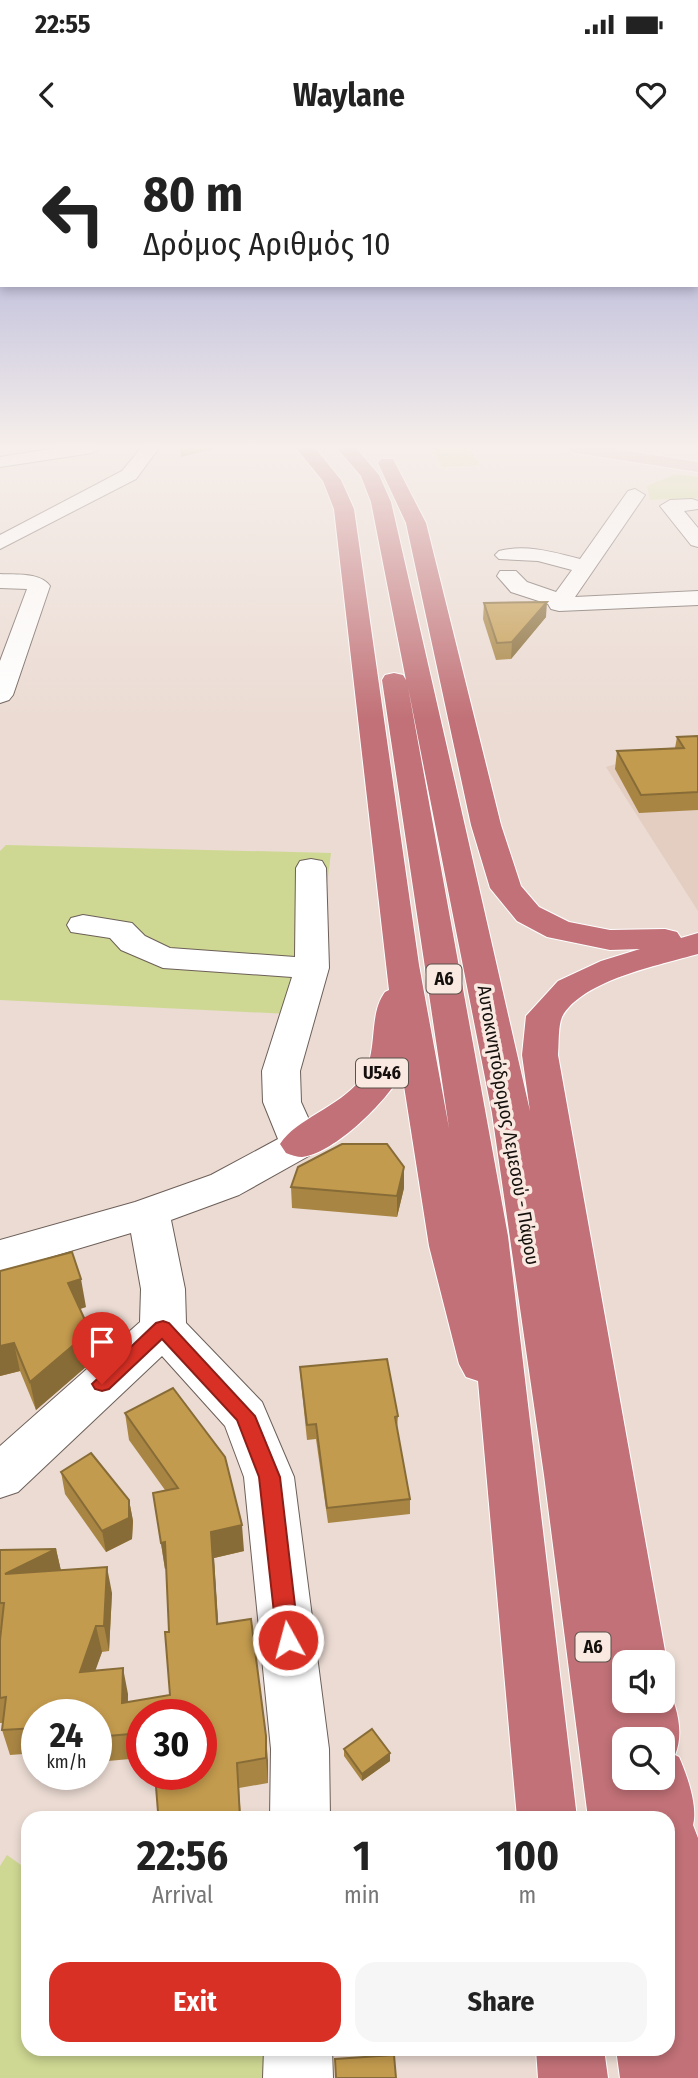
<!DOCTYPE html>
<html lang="en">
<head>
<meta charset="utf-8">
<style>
	body { margin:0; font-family:"Fira Sans Condensed",sans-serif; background:#f6f6f6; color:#222; height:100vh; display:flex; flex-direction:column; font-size:26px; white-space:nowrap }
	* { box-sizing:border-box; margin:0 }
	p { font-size:23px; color:#767676 }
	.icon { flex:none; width:38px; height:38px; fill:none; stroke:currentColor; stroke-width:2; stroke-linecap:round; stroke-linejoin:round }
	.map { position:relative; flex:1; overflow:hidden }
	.sheet { position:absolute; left:21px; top:1671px; width:654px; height:245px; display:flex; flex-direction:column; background:#fff; border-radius:21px; box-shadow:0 4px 10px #0003 }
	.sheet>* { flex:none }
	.banner { position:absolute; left:0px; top:0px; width:698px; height:147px; box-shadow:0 4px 10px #0003; background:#fff; color:#222; overflow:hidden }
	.fabs { position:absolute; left:612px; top:1510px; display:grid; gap:14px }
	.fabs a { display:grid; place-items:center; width:63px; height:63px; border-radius:14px; background:#fff; box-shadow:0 4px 10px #0003; font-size:35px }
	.speed { position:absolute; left:21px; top:1559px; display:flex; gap:14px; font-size:35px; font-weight:700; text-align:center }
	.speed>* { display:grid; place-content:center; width:91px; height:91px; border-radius:50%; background:#fff; box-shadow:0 4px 10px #0003; line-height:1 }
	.speed small { font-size:18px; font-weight:400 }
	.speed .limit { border:10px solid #d22; background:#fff; color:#111 }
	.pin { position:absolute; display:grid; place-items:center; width:60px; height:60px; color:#fff; margin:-72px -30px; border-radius:50% 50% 50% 0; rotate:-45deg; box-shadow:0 0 7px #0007 }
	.pin .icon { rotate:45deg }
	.me { position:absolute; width:77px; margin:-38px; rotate:353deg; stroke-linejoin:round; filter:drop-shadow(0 0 5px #0008) }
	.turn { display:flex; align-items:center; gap:24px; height:147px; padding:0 28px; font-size:32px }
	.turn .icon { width:91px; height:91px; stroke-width:2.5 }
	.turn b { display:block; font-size:49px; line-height:60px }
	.eta { display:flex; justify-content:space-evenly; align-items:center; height:119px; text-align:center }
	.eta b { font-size:42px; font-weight:700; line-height:49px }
	.cta { display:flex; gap:14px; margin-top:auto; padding:14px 28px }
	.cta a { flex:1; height:80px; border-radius:21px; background:#d93025; color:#fff; font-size:28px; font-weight:700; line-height:80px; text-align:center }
	.cta a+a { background:#f6f6f6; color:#222 }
	.status { display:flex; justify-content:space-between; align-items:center; height:49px; padding:0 35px; background:#fff; direction:ltr }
	.status svg { height:19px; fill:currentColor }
	header { display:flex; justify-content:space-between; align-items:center; height:91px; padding:0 28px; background:#fff; font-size:32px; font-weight:700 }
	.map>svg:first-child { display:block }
</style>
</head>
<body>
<div class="status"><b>22:55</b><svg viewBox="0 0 49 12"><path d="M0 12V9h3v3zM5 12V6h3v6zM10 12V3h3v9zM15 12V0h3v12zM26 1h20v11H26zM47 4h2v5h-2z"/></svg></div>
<header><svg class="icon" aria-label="back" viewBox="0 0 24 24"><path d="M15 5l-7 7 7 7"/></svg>Waylane<svg class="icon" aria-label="heart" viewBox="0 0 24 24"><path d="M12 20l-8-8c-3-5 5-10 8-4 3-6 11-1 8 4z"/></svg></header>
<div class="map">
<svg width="698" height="1938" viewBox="0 0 698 1938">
	<rect width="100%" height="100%" fill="#ebdbd3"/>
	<path fill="#e4cdc1" d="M 698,599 L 698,771 L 606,627 Z"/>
	<path fill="#ced892" d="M 432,308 L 469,308 L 480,325 L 442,327 Z
		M 676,334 L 698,337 L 698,358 L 650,360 L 647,346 Z
		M 6,705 L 331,713 L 310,875 L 0,860 L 0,711 Z
		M 7,1715 L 28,1730 L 28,1909 L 278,1909 L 277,1938 L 0,1938 L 0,1726 Z"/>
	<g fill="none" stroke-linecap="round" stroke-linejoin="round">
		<g stroke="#6c5f58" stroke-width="2">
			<path id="minor" d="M 56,308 L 101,308 L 92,313 L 0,327 L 0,317 Z
				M 141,308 L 159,308 L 136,339 L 0,409 L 0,395 L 122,331 Z
				M 635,349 L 645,355 L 575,457 L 698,451 L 698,465 L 559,471 L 551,469 L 548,464 L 511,452 L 497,436 L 500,431 L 516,431 L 527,442 L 556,452 L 572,430 L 538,421 L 499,419 L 495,415 L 499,411 C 526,404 553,412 580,419 L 628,351 Z
				M 692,359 L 698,361 L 698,369 L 684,371 L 698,388 L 698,407 L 691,405 L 660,366 L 670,360 Z
				M 0,434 C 16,435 40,432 50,446 L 13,555 L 9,560 L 0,563 L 0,521 L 27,449 L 0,448 Z
				M 311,719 L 322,721 L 326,728 L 329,828 L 300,931 L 301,962 L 320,1004 L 314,1013 L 239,1055 L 171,1080 L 185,1149 L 186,1183 L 262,1262 L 294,1337 L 329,1609 L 330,1678 L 270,1678 L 271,1609 L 244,1337 L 225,1286 L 162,1216 L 18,1352 L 0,1358 L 0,1306 L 140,1182 L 141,1149 L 131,1093 L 0,1132 L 0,1100 L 135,1062 L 211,1035 L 278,999 L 263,962 L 262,931 L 292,837 L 163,828 L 121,810 L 110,798 L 71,792 L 67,785 L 71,778 L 83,775 L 132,783 L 145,796 L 170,808 L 295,817 L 296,728 L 300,721 Z
				M 264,1909 L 332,1909 L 333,1938 L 263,1938 Z"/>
		</g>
		<g stroke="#fff" stroke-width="2">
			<path id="major" d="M 566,308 L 611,308 L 698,322 L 698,332 L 575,313 Z"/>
		</g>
		<g stroke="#fff" stroke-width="2">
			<path id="highway" d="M 296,308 L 315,308 L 341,340 L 354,369 L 419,825 L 449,988 L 382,540 L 385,535 L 394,533 L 403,535 L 406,540 L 371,362 L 361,336 L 337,308 L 356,308 L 379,335 L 391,362 L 530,971 L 522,915 L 526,876 L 558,841 L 601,821 L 640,809 L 610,810 L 547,797 L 517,781 L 490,748 L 471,685 L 406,383 L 378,323 L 381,319 L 393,319 L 426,383 L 501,685 L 521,746 L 539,767 L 569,782 L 610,790 L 665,789 L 677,792 L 681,798 L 698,793 L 698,814 C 660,825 582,840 562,877 C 558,886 559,904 558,915 L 667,1522 L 663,1530 L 663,1522 L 625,1522 L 625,1561 L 663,1561 L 663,1541 L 666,1542 C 676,1565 685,1591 675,1615 L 679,1617 C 687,1635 698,1666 693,1685 L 698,1698 L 698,1938 L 620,1938 L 616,1909 L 668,1909 L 668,1678 L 588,1678 L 544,1335 L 492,973 L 408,547 L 508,1096 L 577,1678 L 517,1678 L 478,1241 L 466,1237 L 459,1224 L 429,1106 L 402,933 C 387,961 335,1013 302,1017 C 297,1017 291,1015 286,1013 L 280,1004 C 296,979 339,967 360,940 C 380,914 367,876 385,852 L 389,850 L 334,369 L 323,341 ZM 625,1600 L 663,1600 L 663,1638 L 625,1638 Z
				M 536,1909 L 604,1909 L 608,1938 L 538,1938 Z"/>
		</g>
		<use href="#minor" fill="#fff" fill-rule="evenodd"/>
		<use href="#major" fill="#daaaad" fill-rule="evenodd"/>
		<use href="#highway" fill="#c17177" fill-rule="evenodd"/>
	</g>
	<path fill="#a88543" d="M 484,463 L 546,477 L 511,519 L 496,520 L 483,479 Z
		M 698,596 L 698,670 L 639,673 L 615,629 L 617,611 L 675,608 L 677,597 Z
		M 404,1027 L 404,1048 L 397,1077 L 292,1068 L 291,1047 Z
		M 0,1131 L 86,1167 L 80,1169 L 90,1191 L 95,1219 L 36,1270 L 20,1231 L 0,1236 Z
		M 300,1227 L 398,1276 L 397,1289 L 410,1359 L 410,1374 L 328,1383 L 316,1299 L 307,1300 L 301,1242 Z
		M 125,1273 L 244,1411 L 214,1418 L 218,1484 L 268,1621 L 268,1643 L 239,1648 L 241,1678 L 150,1678 L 201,1634 L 142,1575 L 142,1618 L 96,1622 L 96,1575 L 37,1575 L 37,1613 L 10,1615 L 2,1590 L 3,1583 L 0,1583 L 0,1500 L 1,1489 L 0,1489 L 0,1410 L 56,1409 L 61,1431 L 112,1453 L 109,1511 L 102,1512 L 95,1530 L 128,1554 L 128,1562 L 170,1555 L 169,1492 L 166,1429 L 165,1429 L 153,1353 L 165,1350 L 129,1300 Z
		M 61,1332 L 129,1360 L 133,1381 L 132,1399 L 106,1412 L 65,1354 Z
		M 344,1609 L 390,1621 L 362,1641 L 344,1616 Z"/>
	<path fill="#886c37" d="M 180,308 L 216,308 L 181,317 Z
		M 547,462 L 546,477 L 511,519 L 512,502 Z
		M 404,1027 L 404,1048 L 397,1077 L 397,1056 Z
		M 81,1139 L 86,1167 L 73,1171 L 68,1143 Z
		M 90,1191 L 95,1219 L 36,1270 L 30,1242 Z
		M 14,1203 L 20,1231 L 0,1236 L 0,1206 Z
		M 129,1360 L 133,1381 L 132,1399 L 106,1412 L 102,1391 Z
		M 242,1385 L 244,1411 L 214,1418 L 220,1510 L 217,1484 L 211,1392 Z
		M 165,1402 L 169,1428 L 165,1429 L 161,1403 Z
		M 56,1409 L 62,1435 L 5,1434 Z
		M 107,1427 L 112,1453 L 109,1511 L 104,1486 Z
		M 96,1486 L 102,1512 L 86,1557 L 80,1532 Z
		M 123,1528 L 128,1554 L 127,1588 L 122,1563 Z
		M 266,1596 L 268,1621 L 268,1643 L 266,1618 Z
		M 390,1613 L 390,1621 L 362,1641 L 362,1634 Z"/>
	<path fill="#c39b4e" stroke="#886c37" stroke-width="2" d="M 547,462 L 512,502 L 497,503 L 484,463 Z
		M 698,596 L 698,652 L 641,655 L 617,611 L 684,608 L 677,597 Z
		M 342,1004 L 387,1004 L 404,1027 L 397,1056 L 291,1047 L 298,1027 Z
		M 72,1112 L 81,1139 L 68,1143 L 90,1191 L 30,1242 L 14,1203 L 0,1206 L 0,1131 Z
		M 387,1219 L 398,1276 L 395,1277 L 410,1359 L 327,1368 L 316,1284 L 307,1285 L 300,1227 Z
		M 173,1248 L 225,1317 L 242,1385 L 211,1392 L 217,1484 L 251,1479 L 266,1596 L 266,1618 L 237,1623 L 240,1678 L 150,1678 L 150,1673 L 158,1672 L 155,1634 L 201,1634 L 201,1575 L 142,1575 L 142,1593 L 96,1597 L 96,1575 L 37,1575 L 37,1588 L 2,1590 L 6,1557 L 0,1558 L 0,1500 L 4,1463 L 0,1463 L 0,1410 L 56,1409 L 5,1434 L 107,1427 L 104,1486 L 96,1486 L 80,1532 L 123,1528 L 122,1563 L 170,1555 L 165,1492 L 169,1492 L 165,1402 L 161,1403 L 153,1353 L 178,1348 L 125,1273 Z
		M 91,1313 L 129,1360 L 129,1378 L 102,1391 L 61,1332 Z
		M 372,1589 L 390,1613 L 362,1634 L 344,1609 Z
		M 394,1915 L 396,1938 L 336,1938 L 335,1919 Z"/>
	<linearGradient id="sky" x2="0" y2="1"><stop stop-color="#9da0d2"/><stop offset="0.53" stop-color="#f6efeb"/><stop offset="1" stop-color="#f6efeb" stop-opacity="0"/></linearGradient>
	<rect width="698" height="579" fill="url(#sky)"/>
	<path fill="#d93025" stroke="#8d1f18" stroke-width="2" d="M 163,1181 L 169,1183 L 255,1276 L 280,1337 L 299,1500 L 296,1508 L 288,1511 L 280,1508 L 277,1500 L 259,1337 L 237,1280 L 162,1199 L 109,1249 L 102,1251 L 95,1249 L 92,1244 L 156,1183 Z"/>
	<g text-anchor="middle" stroke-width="7" stroke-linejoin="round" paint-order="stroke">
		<g fill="#f9e9e0" stroke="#59514c" stroke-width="2">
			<rect x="426.5" y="824.5" width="35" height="29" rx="5"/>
			<rect x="356" y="918.5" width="52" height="29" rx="5"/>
			<rect x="575.5" y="1492.5" width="35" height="29" rx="5"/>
		</g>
		<g font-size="18" font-weight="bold" fill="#15100d">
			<text x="444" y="845">A6</text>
			<text x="382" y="939">U546</text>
			<text x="593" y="1513">A6</text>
		</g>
		<g font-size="19" fill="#15100d" stroke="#f9e9e0">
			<text transform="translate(509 985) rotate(80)" y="7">Αυτοκινητόδρομος Λεμεσού - Πάφου</text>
		</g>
	</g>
</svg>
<div class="fabs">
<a><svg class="icon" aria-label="sound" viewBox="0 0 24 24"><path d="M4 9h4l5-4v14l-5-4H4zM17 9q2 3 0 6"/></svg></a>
<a><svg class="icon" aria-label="search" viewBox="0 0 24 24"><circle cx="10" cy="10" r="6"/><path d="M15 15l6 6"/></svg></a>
</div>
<div class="speed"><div>24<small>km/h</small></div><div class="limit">30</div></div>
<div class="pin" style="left:102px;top:1244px;background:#d93025"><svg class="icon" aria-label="arrive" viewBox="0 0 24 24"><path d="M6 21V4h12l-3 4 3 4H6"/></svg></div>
<svg class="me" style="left:288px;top:1500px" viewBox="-20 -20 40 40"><circle r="17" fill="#d93025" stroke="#fff" stroke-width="3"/><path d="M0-11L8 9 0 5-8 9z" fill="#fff"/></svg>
<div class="banner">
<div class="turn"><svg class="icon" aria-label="left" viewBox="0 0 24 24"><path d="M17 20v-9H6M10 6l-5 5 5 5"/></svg><div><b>80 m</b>Δρόμος Αριθμός 10</div></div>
</div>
<section class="sheet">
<div class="eta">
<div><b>22:56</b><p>Arrival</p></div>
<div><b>1</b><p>min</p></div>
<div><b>100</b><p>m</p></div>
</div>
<div class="cta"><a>Exit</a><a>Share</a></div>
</section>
</div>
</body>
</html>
